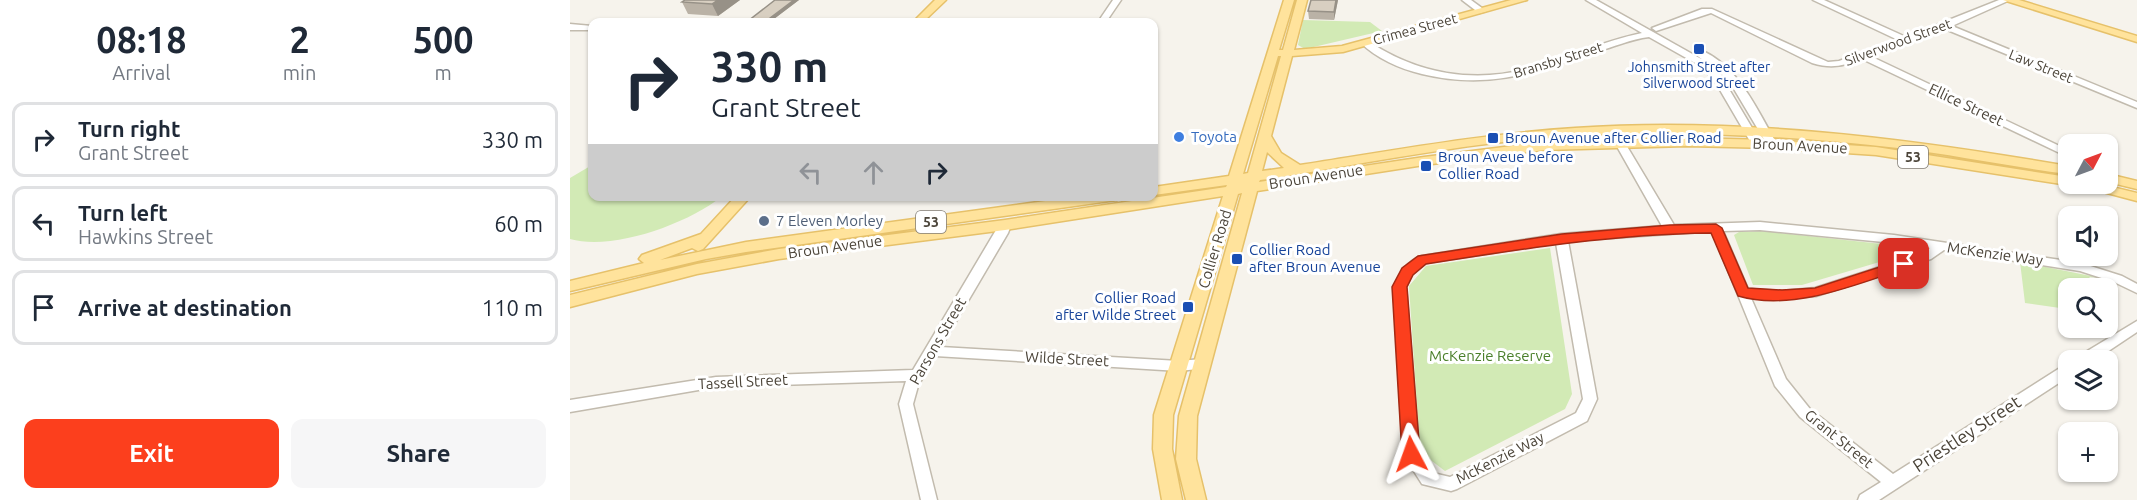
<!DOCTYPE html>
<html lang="en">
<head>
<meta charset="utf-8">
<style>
	body { margin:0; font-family:Ubuntu,sans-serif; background:#f6f6f7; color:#1f2937; height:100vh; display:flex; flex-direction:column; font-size:22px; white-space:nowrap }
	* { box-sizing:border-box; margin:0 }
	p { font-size:20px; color:#747a83 }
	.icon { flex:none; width:33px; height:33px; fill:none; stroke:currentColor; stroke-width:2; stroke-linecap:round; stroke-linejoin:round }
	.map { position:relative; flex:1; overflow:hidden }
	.side { display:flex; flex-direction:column; background:#fff; width:570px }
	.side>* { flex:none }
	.guide { position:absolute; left:18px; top:18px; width:570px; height:183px; border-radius:12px; box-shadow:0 2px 4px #0004; background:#fff; color:#1f2937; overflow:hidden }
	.needle { width:39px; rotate:49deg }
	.buttons { position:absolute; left:1488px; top:134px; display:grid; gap:12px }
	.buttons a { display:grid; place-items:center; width:60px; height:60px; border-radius:12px; background:#fff; box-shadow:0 2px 4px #0004; font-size:30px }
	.pin { position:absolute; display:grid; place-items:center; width:51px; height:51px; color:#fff; margin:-26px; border-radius:12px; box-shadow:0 3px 9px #0006 }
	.me { position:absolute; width:66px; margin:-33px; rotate:356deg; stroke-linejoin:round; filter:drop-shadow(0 0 4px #0008) }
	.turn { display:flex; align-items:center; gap:21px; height:126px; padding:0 24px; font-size:27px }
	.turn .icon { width:78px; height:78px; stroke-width:2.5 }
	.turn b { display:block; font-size:42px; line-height:51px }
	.lanes { display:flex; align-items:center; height:57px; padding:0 24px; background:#0003; justify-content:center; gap:30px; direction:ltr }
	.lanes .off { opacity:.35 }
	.eta { display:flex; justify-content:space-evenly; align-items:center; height:102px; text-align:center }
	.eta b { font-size:36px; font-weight:700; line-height:42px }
	.button { display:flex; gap:12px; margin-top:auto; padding:12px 24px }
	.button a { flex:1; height:69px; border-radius:12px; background:#fc3f1d; color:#fff; font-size:24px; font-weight:700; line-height:69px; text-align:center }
	.button a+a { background:#f6f6f7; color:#1f2937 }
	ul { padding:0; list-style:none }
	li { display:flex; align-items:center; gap:18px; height:75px; margin:0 12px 9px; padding:0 12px; border:3px solid #e0e1e3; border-radius:12px }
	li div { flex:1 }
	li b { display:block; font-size:22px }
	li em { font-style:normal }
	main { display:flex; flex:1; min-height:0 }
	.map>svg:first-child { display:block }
</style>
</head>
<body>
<main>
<section class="side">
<div class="eta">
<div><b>08:18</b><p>Arrival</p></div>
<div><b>2</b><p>min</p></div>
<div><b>500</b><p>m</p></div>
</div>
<ul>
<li><svg class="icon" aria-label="right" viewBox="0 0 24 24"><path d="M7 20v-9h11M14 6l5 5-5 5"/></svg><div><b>Turn right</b><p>Grant Street</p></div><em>330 m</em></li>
<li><svg class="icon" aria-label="left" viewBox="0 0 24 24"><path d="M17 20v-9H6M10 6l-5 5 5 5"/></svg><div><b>Turn left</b><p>Hawkins Street</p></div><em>60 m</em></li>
<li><svg class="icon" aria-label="arrive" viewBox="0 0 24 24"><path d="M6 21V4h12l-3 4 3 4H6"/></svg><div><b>Arrive at destination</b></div><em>110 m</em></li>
</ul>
<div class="button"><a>Exit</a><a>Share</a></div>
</section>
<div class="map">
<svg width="1567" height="500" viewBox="0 0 1567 500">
	<rect width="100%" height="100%" fill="#f6f3ec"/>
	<path fill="#d2eab5" d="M 733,20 L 800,22 L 812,31 L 735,49 L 728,45 Z
		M 22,165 L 22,196 L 151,197 C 117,224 43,251 0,239 L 0,178 Z
		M 1193,231 L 1340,247 L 1350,250 L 1232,285 L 1183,285 L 1164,235 L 1169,232 Z
		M 980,248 L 1002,394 L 995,409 L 875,471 L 850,452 L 839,286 L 856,266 Z
		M 1450,262 L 1531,278 L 1520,277 L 1509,288 L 1498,288 L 1498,314 L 1490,308 L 1455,303 Z"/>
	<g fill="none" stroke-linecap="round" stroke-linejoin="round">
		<g stroke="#c2bbae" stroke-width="3">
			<path id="minor" d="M 543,0 L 551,0 L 536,22 L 528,22 Z
				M 892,0 L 901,0 L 916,11 L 909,13 Z
				M 1016,0 L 1026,0 L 1133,60 L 1150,74 L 1191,143 L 1190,145 L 1182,145 L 1181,143 L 1143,78 L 1127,64 L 1079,37 C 1061,39 1044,47 1026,52 C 963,73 919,90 852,74 C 830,69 806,58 791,43 L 798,41 C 847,74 904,84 961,68 C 998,57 1034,41 1072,33 Z
				M 1243,0 L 1254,0 L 1336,37 L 1429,0 L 1440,0 L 1382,26 L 1567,102 L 1567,108 L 1375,29 L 1300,56 L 1498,150 L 1498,157 L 1292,59 C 1272,66 1262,69 1242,63 L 1141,13 L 1086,31 L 1082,28 L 1132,9 L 1142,9 L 1258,62 L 1269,61 L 1328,40 Z
				M 0,24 L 22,26 L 22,30 L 0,30 Z
				M 1128,49 C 1168,64 1187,110 1207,144 L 1206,146 L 1198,146 L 1158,79 L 1125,54 L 1124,52 Z
				M 1050,140 L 1055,143 L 1104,225 L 1190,222 L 1324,235 L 1511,263 L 1552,276 L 1567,284 L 1567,293 L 1544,282 L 1510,271 L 1374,250 L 1361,259 L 1246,296 L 1212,299 L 1181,298 L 1216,379 L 1240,409 L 1323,474 L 1493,366 L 1498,365 L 1498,377 L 1309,500 L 1288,500 L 1290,495 L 1311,482 L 1230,417 L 1205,386 L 1142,231 L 998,241 L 1027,399 L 1017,421 L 887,489 L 881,491 L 852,484 L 833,454 L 824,287 C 830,273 837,261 852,256 L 991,234 L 1092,226 L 1045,143 ZM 1190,230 L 1324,243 L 1360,248 L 1353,253 L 1245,288 L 1212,291 L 1178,289 L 1153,231 ZM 986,243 L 1013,399 L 1006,413 L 880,477 L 863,473 L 849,453 L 836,287 L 842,274 L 856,263 Z
				M 435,221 L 441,225 L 438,233 L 371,347 L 609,361 L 632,359 L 637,360 L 639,364 L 637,368 L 609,371 L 365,356 L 348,386 L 343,404 L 367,500 L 351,500 L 329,404 L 336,381 L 146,387 L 0,412 L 0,400 L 146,377 L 343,370 L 429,225 Z
				M 1567,321 L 1567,332 L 1525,360 L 1507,360 L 1509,356 Z"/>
		</g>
		<g stroke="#e6c16a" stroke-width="3">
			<path id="major" d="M 365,0 L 376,0 L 353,22 L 343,22 Z
				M 714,0 L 724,0 L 709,50 L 713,50 L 727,0 L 737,0 L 724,50 L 772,46 L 941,0 L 957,0 L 773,52 L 722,56 L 701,136 L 711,153 L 730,165 C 821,151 912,134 1005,128 C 1170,117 1336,138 1498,166 L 1498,174 C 1442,167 1385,155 1328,148 C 1234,137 1139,132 1044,134 C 925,136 807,162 690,180 L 689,182 L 854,157 L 975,142 L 1117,138 L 1202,140 L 1306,147 L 1498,177 L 1498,183 L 1526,183 L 1567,193 L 1567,201 L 1503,184 L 1498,185 L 1306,155 L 1202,148 L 1117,146 L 975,150 L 854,165 L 687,191 L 627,416 L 626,459 L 636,500 L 616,500 L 606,459 L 609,416 L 672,193 L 668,194 L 603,415 L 602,449 L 612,500 L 592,500 L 583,449 L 584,415 L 653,196 L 435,230 L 209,259 L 127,274 L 0,307 L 0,295 L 127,264 L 209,249 L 435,220 L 656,187 L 657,185 L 584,195 L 584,187 L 659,176 ZM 708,56 L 711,56 L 678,173 L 673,174 ZM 697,152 L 714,168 L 692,171 Z
				M 1433,0 L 1449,0 L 1567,36 L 1567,42 Z
				M 1538,174 L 1567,181 L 1567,189 L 1538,182 Z
				M 166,196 L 181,196 L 133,249 L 128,251 L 122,248 L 90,260 L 176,242 L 512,196 L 554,196 L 547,200 L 176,252 L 136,259 L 0,291 L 0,281 L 74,263 L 69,259 L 72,255 L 131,234 Z"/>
		</g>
		<use href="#minor" fill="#fff" fill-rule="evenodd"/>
		<use href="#major" fill="#ffe39c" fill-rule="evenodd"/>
	</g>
	<path fill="#bab2a6" d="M 115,0 L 170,0 L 148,16 L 118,14 L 112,2 Z
		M 205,0 L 229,0 L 200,22 L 179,22 L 178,21 Z
		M 768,0 L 764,20 L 739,19 L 738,11 Z"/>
	<path fill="#979187" d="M 148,0 L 170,0 L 148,16 L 142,4 Z
		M 224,0 L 229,0 L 200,22 L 197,22 L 196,21 Z
		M 766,0 L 768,0 L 764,20 L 764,12 Z"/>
	<path fill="#d8cfc1" stroke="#979187" stroke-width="1.5" d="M 115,0 L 148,0 L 142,4 L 112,2 Z
		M 205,0 L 224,0 L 196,21 L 178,21 Z
		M 741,0 L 766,0 L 764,12 L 738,11 Z"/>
	<path fill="#fc3f1d" stroke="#a42913" stroke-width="1.5" d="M 1146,224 L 1152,228 L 1178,288 L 1212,290 L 1245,288 L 1334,259 L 1341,264 L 1339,267 C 1287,284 1223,312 1168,296 L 1141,233 C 1045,234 951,249 856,264 L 843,275 L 837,287 L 850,454 L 847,459 L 841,461 L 835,459 L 832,454 L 822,287 L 832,268 L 848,256 L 992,234 L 1100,225 Z"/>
	<g fill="#1a4fb4" stroke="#fff" stroke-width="2">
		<rect x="1123" y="43" width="12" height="12" rx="3"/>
		<rect x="917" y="132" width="12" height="12" rx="3"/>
		<rect x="850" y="160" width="12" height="12" rx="3"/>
		<rect x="661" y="253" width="12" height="12" rx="3"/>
		<rect x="612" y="301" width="12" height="12" rx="3"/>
	</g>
	<circle fill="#3f7fe0" stroke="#fff" stroke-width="2" cx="609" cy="137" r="6"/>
	<circle fill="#5c6f8a" stroke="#fff" stroke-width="2" cx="194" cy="221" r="6"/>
	<g text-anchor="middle" stroke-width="6" stroke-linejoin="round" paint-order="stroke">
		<g font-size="14" fill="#4b4439" stroke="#fff">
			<text transform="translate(845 29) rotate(-15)" y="5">Crimea Street</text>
			<text transform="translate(1328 42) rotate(-20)" y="5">Silverwood Street</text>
			<text transform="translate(988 60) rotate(-17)" y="5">Bransby Street</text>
			<text transform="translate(1471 66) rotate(22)" y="5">Law Street</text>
		</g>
		<g font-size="14" fill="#164399" stroke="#fff">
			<text x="1129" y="72">Johnsmith Street after<tspan x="1129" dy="16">Silverwood Street</tspan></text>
		</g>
		<g fill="#fff" stroke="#817c74" stroke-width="1.5">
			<rect x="1328" y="146" width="30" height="22" rx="4.5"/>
			<rect x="346" y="211" width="30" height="22" rx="4.5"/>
		</g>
		<g font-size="14" font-weight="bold" fill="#4b4439">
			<text x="1343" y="162">53</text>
			<text x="361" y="227">53</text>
		</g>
		<g font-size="15" fill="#4b4439" stroke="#fff">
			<text transform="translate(1396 105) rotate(25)" y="5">Ellice Street</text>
			<text transform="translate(1230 146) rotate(3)" y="5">Broun Avenue</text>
			<text transform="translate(746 177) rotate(-9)" y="5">Broun Avenue</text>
			<text transform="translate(265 247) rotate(-8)" y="5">Broun Avenue</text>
			<text transform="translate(645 249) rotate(-73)" y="5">Collier Road</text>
			<text transform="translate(1425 254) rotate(8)" y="5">McKenzie Way</text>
			<text transform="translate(368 341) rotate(-60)" y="5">Parsons Street</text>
			<text transform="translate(497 359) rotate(3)" y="5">Wilde Street</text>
			<text transform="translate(173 382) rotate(-3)" y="5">Tassell Street</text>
			<text transform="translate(1269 439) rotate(39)" y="5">Grant Street</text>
			<text transform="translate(930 458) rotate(-27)" y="5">McKenzie Way</text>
		</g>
		<g font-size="15" fill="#366cbe" stroke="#fff" text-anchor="start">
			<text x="621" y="142">Toyota</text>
		</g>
		<g font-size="15" fill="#164399" stroke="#fff" text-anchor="start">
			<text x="935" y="143">Broun Avenue after Collier Road</text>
			<text x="868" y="162">Broun Aveue before<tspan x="868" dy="17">Collier Road</tspan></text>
			<text x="679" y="255">Collier Road<tspan x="679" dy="17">after Broun Avenue</tspan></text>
			<text x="606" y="303" text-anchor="end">Collier Road<tspan x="606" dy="17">after Wilde Street</tspan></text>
		</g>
		<g font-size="15" fill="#4e5e75" stroke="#fff" text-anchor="start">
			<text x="206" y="226">7 Eleven Morley</text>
		</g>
		<g font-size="15" fill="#4a7f2a" stroke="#fff">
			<text x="920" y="361">McKenzie Reserve</text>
		</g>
		<g font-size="18" fill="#4b4439" stroke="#fff">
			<text transform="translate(1397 434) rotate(-33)" y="6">Priestley Street</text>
		</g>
	</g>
</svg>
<div class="buttons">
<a><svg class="needle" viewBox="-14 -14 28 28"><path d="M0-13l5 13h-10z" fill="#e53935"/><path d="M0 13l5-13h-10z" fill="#747a83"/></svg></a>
<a><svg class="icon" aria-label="sound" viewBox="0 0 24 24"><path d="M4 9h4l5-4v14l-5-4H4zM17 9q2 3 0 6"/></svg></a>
<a><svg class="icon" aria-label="search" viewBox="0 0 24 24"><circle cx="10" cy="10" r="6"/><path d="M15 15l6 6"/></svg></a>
<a><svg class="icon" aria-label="layers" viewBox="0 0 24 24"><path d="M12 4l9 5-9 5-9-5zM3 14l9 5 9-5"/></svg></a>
<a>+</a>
</div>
<div class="pin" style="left:1334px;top:264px;background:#d93025"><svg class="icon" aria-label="arrive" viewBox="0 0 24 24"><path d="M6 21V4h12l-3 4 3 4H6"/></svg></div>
<svg class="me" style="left:841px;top:454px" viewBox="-20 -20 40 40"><path d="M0-17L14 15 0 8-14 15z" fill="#fc3f1d" stroke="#fff" stroke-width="4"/></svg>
<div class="guide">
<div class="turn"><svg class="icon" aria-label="right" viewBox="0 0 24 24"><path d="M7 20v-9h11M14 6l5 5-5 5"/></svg><div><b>330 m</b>Grant Street</div></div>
<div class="lanes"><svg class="icon off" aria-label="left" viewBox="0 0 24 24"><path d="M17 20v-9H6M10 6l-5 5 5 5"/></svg><svg class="icon off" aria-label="ahead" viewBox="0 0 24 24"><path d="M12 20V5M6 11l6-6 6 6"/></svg><svg class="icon" aria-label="right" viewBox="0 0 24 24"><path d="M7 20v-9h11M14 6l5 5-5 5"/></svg></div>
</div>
</div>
</main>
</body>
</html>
